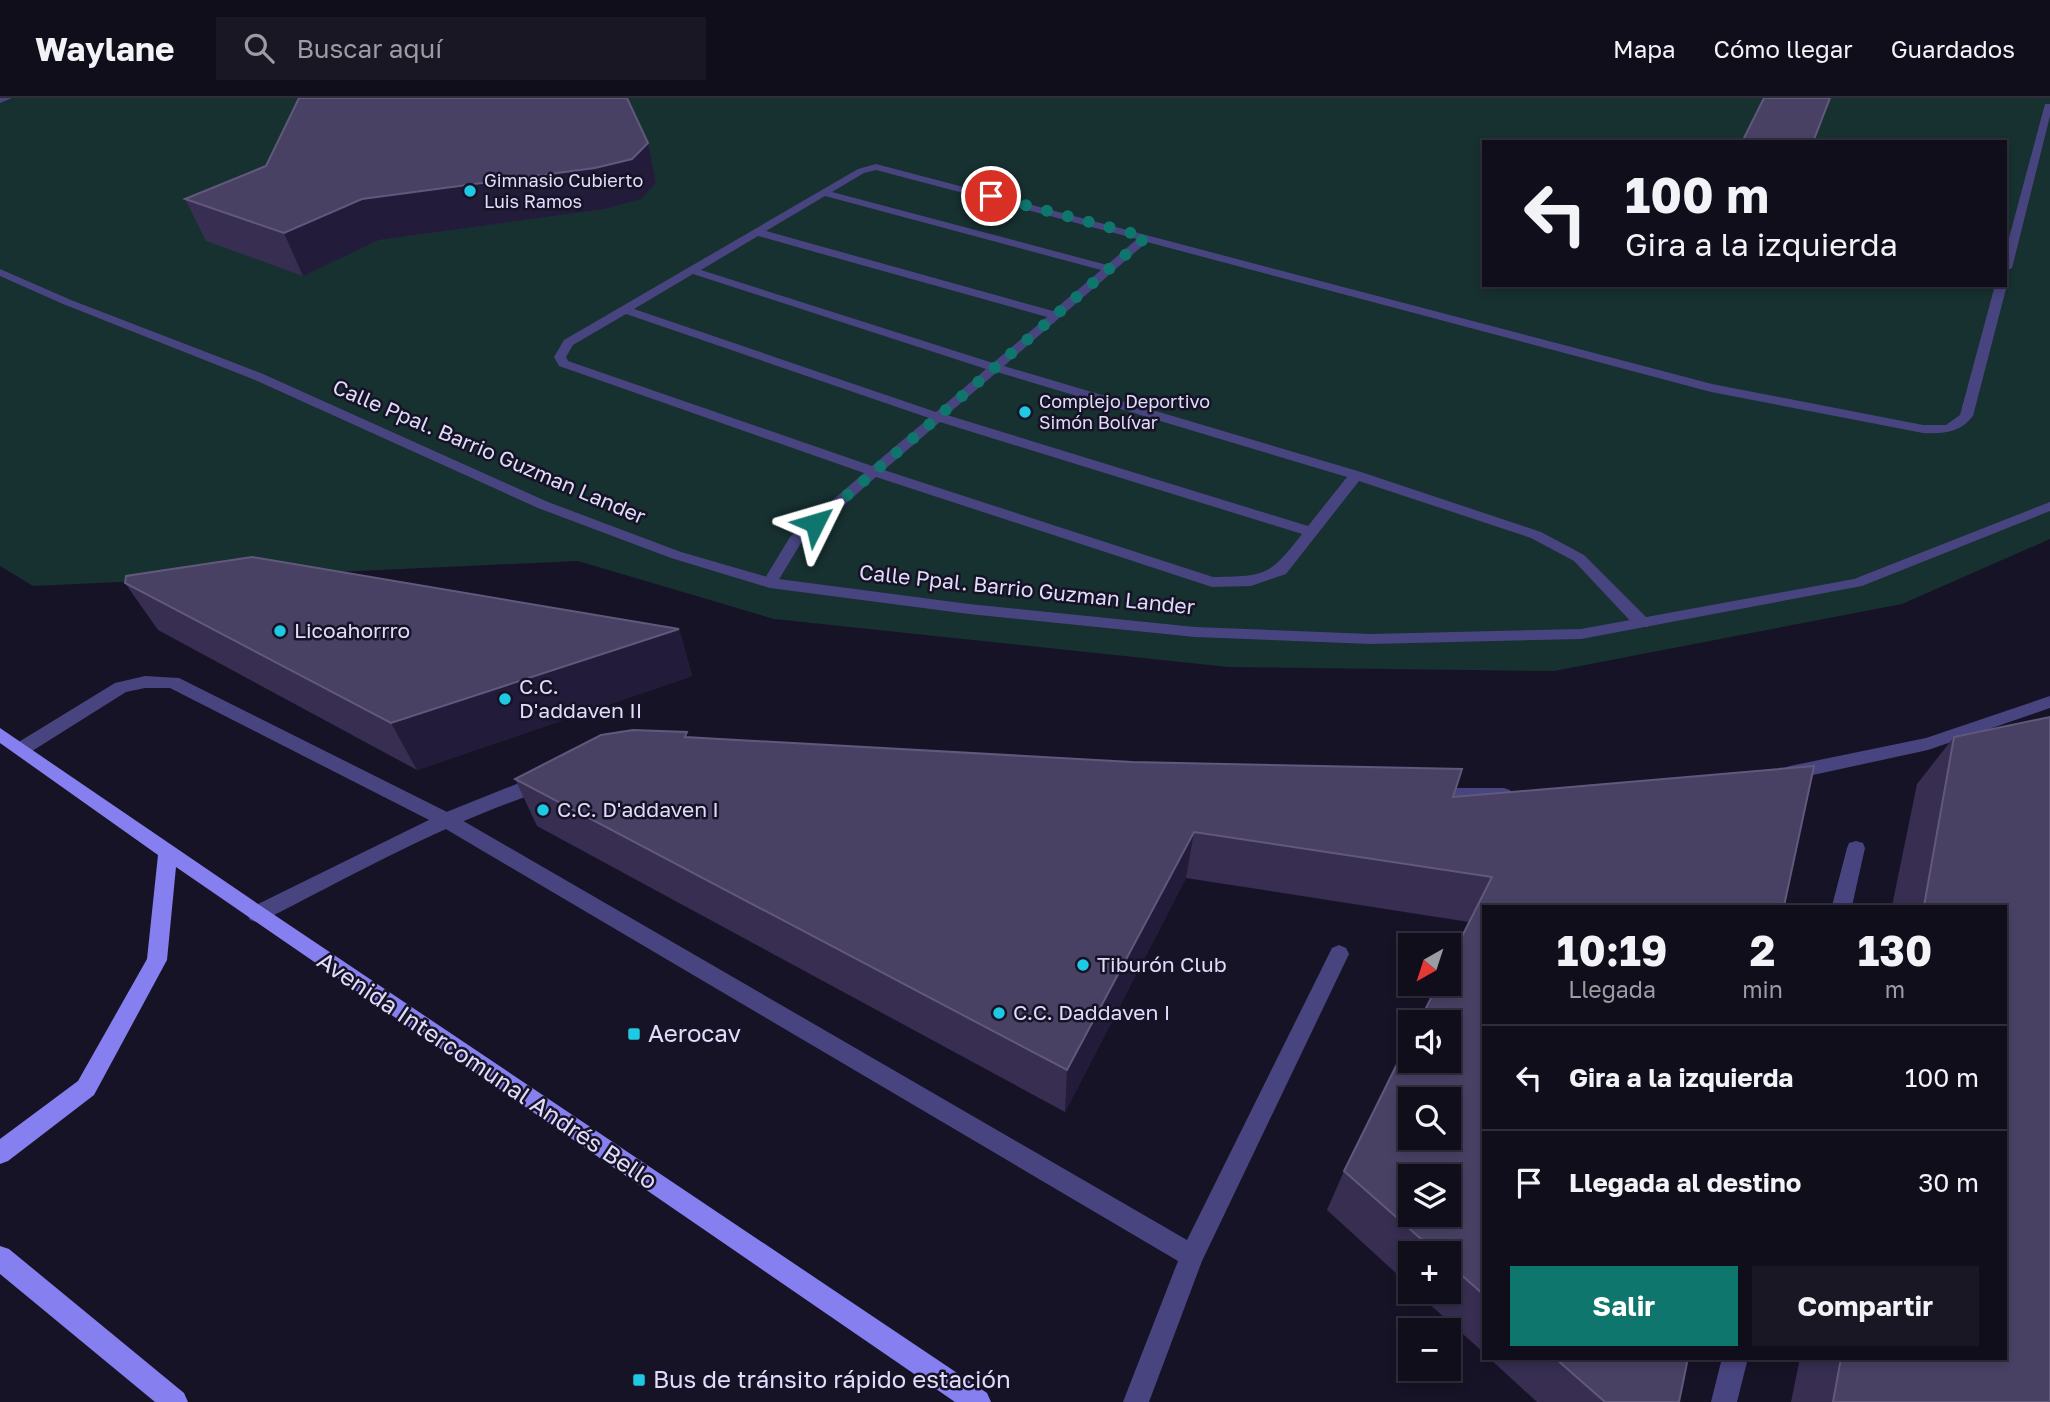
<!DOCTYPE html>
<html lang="es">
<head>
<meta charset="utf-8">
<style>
	body { margin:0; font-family:"Golos Text",sans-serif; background:#1a1725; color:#f1f3f6; height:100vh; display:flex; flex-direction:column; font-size:26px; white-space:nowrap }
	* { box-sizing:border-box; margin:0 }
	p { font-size:23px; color:#9c9ca3 }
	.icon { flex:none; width:38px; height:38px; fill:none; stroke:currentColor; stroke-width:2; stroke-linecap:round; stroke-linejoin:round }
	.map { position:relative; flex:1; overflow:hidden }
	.side { position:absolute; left:1482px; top:807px; width:525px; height:455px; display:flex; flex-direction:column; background:#110e1c; border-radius:0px; box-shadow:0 4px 10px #0003,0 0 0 2px #302e3b }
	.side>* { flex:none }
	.banner { position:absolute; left:1482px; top:42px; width:525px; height:147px; border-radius:0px; box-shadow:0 4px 10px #0003,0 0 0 2px #302e3b; background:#110e1c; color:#f1f3f6; overflow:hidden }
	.needle { width:46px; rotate:219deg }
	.buttons { position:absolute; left:1398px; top:835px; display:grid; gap:14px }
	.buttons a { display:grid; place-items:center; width:63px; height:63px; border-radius:0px; background:#110e1c; box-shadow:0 4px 10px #0003,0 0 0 2px #302e3b; font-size:35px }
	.pin { position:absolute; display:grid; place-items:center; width:60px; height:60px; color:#fff; margin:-30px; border:4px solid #fff; border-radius:50%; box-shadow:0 2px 7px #0007 }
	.me { position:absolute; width:77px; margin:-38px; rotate:50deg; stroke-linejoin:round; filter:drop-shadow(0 0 5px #0008) }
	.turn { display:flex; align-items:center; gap:24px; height:147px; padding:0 28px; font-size:32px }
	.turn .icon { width:91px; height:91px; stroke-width:2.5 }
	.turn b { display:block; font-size:49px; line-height:60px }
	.eta { display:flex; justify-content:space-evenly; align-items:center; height:119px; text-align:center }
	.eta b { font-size:42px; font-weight:700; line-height:49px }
	.button { display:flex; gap:14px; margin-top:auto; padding:14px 28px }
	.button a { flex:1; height:80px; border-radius:0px; background:#0f766e; color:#fff; font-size:28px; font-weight:700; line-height:80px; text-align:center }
	.button a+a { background:#1a1725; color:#f1f3f6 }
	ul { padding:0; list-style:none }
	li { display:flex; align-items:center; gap:21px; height:105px; padding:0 28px; border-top:2px solid #302e3b }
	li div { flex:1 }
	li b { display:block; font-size:26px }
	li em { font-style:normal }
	header { display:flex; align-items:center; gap:42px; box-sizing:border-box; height:98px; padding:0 35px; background:#110e1c; border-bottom:2px solid #302e3b }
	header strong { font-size:33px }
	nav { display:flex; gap:38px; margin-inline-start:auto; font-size:24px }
	.search { width:490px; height:63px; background:#1a1725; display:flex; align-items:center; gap:18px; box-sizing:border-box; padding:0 24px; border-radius:0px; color:#9c9ca3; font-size:26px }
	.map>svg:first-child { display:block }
</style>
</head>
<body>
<header>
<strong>Waylane</strong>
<div class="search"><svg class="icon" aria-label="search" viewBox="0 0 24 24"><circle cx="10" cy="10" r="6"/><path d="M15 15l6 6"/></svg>Buscar aquí</div>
<nav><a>Mapa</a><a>Cómo llegar</a><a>Guardados</a></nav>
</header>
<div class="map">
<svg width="2050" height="1304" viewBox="0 0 2050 1304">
	<rect width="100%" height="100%" fill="#171326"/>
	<path fill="#173030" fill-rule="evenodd" d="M 0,0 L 2050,0 L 2050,441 L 1902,506 L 1554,573 L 1228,569 L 774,521 L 578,463 L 33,488 L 0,468 ZM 1484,44 L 2006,44 L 2006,187 L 1484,187 Z"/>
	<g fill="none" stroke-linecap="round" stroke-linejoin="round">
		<path fill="#48447f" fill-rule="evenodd" d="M 0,0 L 12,0 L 0,5 Z
			M 2045,6 L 2050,6 L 2050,18 L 2012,170 L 2006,173 L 2006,151 Z
			M 876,66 L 1712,286 L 1923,327 L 1946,327 L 1960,317 L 1995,187 L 2007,187 L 1973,318 C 1960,335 1943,336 1923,335 L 1711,294 L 1147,144 L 1004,268 L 1361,374 L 1541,434 L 1584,457 L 1648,521 L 1650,525 L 1648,529 L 1636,529 L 1574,463 L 1531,440 L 1359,383 L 1286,476 L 1251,488 L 1212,489 L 876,379 L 801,445 L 775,488 L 770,490 L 762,485 L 790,439 L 864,375 L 559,268 L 554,259 L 564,242 L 858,71 ZM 876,72 L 1137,141 L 1107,167 L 832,94 L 864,75 ZM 825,98 L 1101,172 L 1053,213 L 766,133 ZM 758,138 L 1047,219 L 993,265 L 701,172 ZM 693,176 L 986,271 L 936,314 L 634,211 ZM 626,216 L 929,320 L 872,368 L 568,263 L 566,259 L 573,247 ZM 997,274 L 1347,379 L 1308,428 L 947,317 ZM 940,324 L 1302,436 C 1269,478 1267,478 1213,479 L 884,372 Z
			M 145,578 L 179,580 L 453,717 L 1187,1142 L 1332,850 L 1339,847 L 1346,850 L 1349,856 L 1202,1163 L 1149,1304 L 1123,1304 L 1178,1163 L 439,727 L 170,590 L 145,590 L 126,594 L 29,655 L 17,655 L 14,650 L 17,645 L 115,585 Z
			M 1856,743 L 1863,745 L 1865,750 L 1852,808 L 1832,808 L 1847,750 L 1849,745 Z
			M 1722,1260 L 1748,1260 L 1737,1304 L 1711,1304 Z"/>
		<path fill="#48447f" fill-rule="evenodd" d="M 0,171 L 71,202 L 263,276 L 548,404 L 681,454 L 771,480 L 969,506 L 1195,529 L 1371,536 L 1581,531 L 1854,481 L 2050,404 L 2050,413 L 1862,488 L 1581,541 L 1371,546 L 1195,539 L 969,516 L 770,490 L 671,460 L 538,410 L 255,282 L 63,206 L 0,178 Z
			M 2050,598 L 2050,610 L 1928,652 L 1790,682 L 1784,680 L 1781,675 L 1784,670 L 1790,668 L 1926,640 Z
			M 543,679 L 549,681 L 552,686 L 549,691 C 450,722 357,775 264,822 L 257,824 L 250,822 L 247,816 L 250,810 L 439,717 L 524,683 Z
			M 1430,690 L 1504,690 L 1510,692 L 1513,697 L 1510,702 L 1504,704 L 1430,704 L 1424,702 L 1421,697 L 1424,692 Z"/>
		<path fill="#867fef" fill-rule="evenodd" d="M 0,630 L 264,810 L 987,1295 L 991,1304 L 955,1304 L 176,769 L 167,862 L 94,997 L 8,1063 L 0,1066 L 0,1041 L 78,983 L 147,861 L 158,757 L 0,645 Z
			M 0,1148 L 9,1151 L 184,1295 L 188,1304 L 155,1304 L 0,1176 Z"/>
	</g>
	<path fill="#372e52" d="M 648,45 L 656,85 L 641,101 L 605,111 L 379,142 L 303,178 L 206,143 L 185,101 Z
		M 125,485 L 679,531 L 692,578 L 417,672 L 158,532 Z
		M 2050,619 L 2050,1304 L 1791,1304 L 1800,1260 L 2006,1260 L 2006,808 L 1892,808 L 1917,686 L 1954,639 Z
		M 689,640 L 1453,699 L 1814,668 L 1484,808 L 1484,1255 L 1416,1194 L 1449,1194 L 1449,1155 L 1410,1155 L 1410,1188 L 1327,1112 L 1344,1073 L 1469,824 L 1186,780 L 1065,1014 L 537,728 L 515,681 Z
		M 1489,1260 L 1688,1260 L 1679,1304 L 1537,1304 Z"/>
	<path fill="#221b39" d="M 648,45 L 656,85 L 641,101 L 605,111 L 379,142 L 303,178 L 284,135 L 362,101 Z
		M 679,531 L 692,578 L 417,672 L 391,625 Z
		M 1194,734 L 1186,780 L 1065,1014 L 1067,972 Z"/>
	<path fill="#494164" stroke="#61597c" stroke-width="2" fill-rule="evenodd" d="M 299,0 L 627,0 L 648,45 L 632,61 L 595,70 L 362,101 L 284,135 L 185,101 L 266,68 Z
		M 1764,0 L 1830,0 L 1813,44 L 1742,44 Z
		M 252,459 L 679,531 L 391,625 L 125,485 L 126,478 Z
		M 2050,619 L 2050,1304 L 1833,1304 L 1841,1260 L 2006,1260 L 2006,808 L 1924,808 L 1954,639 Z
		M 633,632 L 687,634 L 685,639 L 1132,664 L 1462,671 L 1453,699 L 1814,668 L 1784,808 L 1484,808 L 1484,1197 L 1449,1166 L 1449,1155 L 1437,1155 L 1344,1073 L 1410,940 L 1410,962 L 1449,962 L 1449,924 L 1419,924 L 1438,886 L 1449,886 L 1449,864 L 1492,779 L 1194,734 L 1067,972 L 515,681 L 601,637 ZM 1410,1001 L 1449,1001 L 1449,1040 L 1410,1040 ZM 1410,1078 L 1449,1078 L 1449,1116 L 1410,1116 Z
		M 1555,1260 L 1688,1260 L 1679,1304 L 1605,1304 Z"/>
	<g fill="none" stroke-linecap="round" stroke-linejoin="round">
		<path stroke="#0f766e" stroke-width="12" stroke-dasharray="0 21.6" d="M 815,425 L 1146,139 L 991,98"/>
	</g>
	<g fill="#20c9e3" stroke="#171326" stroke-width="2.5">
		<circle cx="470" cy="93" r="7"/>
		<circle cx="1025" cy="314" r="7"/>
		<circle cx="280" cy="533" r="7"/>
		<circle cx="505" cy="601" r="7"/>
		<circle cx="543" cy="712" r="7"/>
		<circle cx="1083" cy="867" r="7"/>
		<circle cx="999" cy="915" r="7"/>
		<rect x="627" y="929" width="14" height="14" rx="3.5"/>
		<rect x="632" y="1275" width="14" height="14" rx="3.5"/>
	</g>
	<g text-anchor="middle" stroke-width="5" stroke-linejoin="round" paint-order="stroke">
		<g font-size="18" fill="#e1dcfb" stroke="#171326" text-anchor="start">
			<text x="484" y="89">Gimnasio Cubierto<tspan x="484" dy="21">Luis Ramos</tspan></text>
			<text x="1039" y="310">Complejo Deportivo<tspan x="1039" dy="21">Simón Bolívar</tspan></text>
		</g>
		<g font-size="21" fill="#e1dcfb" stroke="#171326">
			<text transform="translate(489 354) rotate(23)" y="7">Calle Ppal. Barrio Guzman Lander</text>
			<text transform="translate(1027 492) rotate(6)" y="7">Calle Ppal. Barrio Guzman Lander</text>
		</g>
		<g font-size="21" fill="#e1dcfb" stroke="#171326" text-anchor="start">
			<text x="294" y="540">Licoahorrro</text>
			<text x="519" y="596">C.C.<tspan x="519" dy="24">D'addaven II</tspan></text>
			<text x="557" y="719">C.C. D'addaven I</text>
			<text x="1097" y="874">Tiburón Club</text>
			<text x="1013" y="922">C.C. Daddaven I</text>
		</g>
		<g font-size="24" fill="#e1dcfb" stroke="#171326" text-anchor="start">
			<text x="648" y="944">Aerocav</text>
			<text x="653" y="1290">Bus de tránsito rápido estación</text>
		</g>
		<g font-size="24" fill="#e1dcfb" stroke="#171326">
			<text transform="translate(487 973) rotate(34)" y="8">Avenida Intercomunal Andrés Bello</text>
		</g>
	</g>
</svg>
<div class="buttons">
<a><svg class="needle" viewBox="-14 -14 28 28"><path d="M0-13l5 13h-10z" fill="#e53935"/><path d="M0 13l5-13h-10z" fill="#9c9ca3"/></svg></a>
<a><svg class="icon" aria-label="sound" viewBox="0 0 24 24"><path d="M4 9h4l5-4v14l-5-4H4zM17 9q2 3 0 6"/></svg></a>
<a><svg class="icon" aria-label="search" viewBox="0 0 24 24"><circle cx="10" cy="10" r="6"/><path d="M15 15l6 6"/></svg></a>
<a><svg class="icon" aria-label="layers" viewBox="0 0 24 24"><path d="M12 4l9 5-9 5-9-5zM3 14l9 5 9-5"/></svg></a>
<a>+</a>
<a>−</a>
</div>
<div class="pin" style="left:991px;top:98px;background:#d93025"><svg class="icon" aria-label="arrive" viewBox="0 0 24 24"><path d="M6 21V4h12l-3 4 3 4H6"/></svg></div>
<svg class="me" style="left:815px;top:425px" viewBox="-20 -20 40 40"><path d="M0-17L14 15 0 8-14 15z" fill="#0f766e" stroke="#fff" stroke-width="4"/></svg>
<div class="banner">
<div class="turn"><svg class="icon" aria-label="left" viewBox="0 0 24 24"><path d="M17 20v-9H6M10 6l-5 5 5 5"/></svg><div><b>100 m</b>Gira a la izquierda</div></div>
</div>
<section class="side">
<div class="eta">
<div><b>10:19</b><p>Llegada</p></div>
<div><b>2</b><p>min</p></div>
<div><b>130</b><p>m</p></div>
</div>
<ul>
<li><svg class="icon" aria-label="left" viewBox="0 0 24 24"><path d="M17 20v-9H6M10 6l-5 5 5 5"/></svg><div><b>Gira a la izquierda</b></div><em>100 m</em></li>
<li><svg class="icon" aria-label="arrive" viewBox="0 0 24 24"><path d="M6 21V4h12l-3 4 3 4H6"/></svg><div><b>Llegada al destino</b></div><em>30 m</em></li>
</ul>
<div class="button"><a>Salir</a><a>Compartir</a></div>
</section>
</div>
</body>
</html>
